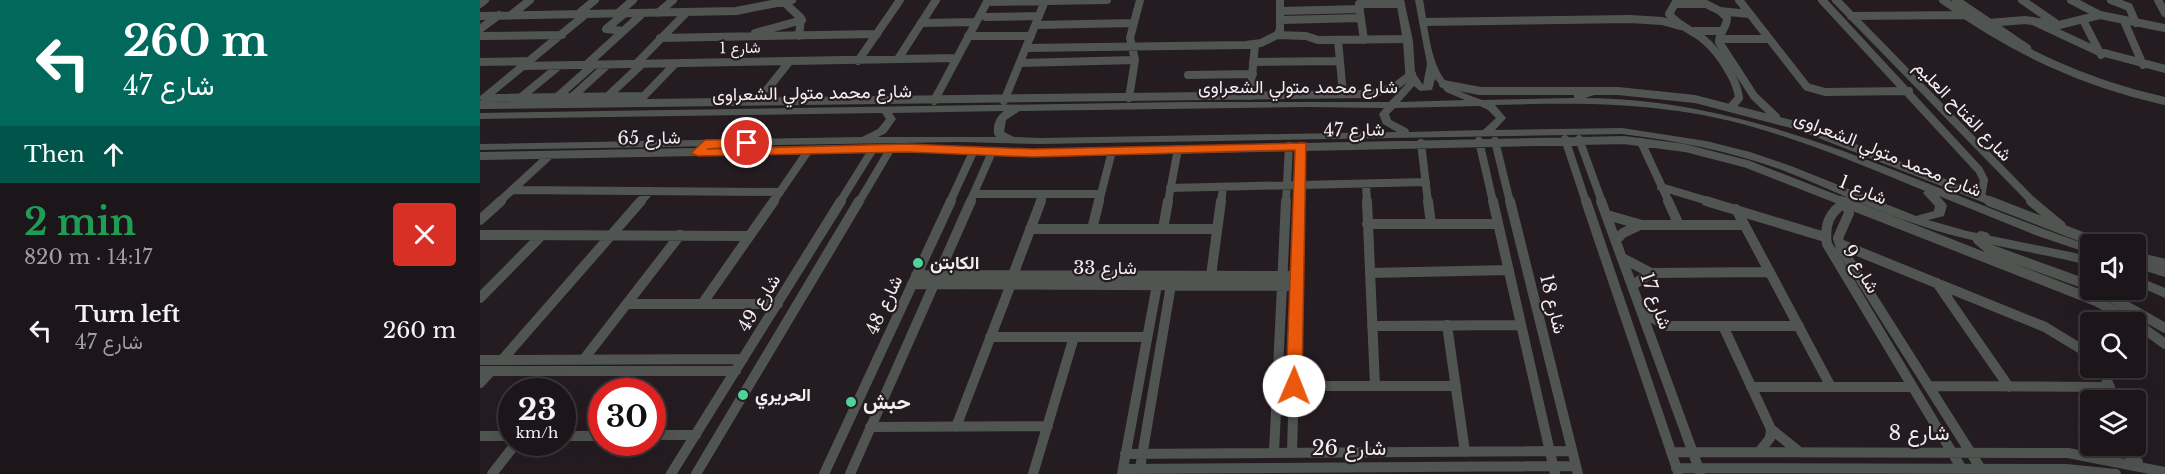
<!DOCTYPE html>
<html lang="en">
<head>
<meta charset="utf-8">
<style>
	body { margin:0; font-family:"Libre Baskerville",Vazirmatn,serif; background:#251e22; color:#f1f3f6; height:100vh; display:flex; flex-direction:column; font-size:22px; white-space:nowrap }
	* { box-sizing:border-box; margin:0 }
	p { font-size:20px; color:#a09fa2 }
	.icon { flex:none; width:33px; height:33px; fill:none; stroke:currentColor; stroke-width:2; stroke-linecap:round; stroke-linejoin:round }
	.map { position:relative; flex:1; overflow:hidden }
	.sheet { display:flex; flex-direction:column; background:#1c1519; width:480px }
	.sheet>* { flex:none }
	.banner { background:#00695c; color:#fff; overflow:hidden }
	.controls { position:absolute; left:1600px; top:234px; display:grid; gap:12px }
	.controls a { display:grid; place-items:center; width:66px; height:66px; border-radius:6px; background:#1c1519; box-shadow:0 6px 24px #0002,0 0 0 2px #3a3438; font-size:30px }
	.speed { position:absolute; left:18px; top:378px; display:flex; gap:12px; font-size:30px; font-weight:700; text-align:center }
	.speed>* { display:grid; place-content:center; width:78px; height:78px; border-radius:50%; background:#1c1519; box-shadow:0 6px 24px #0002,0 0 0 2px #3a3438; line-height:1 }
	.speed small { font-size:15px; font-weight:400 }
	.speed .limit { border:9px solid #d22; background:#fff; color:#111 }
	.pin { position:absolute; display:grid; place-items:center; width:51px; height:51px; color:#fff; margin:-26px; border:3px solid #fff; border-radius:50%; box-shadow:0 2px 6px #0007 }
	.me { position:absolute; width:66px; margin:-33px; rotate:1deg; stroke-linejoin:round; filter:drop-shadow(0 0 4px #0008) }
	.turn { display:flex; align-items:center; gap:21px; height:126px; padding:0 24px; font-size:27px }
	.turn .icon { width:78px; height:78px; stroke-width:2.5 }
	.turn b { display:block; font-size:42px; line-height:51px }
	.then { display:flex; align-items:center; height:57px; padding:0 24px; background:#0003; gap:12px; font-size:22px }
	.round { display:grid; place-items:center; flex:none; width:63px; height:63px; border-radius:6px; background:#251e22 }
	.headline { display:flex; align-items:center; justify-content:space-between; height:102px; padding:0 24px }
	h1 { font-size:36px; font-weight:800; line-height:45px; color:#1e9e55 }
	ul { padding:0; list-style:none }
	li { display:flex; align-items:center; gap:18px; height:90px; padding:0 24px }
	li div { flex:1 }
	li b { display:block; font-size:22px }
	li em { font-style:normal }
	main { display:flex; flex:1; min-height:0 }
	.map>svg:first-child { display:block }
</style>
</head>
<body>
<main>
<section class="sheet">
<div class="banner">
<div class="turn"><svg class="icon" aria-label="left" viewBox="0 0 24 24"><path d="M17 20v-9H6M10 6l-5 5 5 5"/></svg><div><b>260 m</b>شارع 47</div></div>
<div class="then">Then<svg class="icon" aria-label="ahead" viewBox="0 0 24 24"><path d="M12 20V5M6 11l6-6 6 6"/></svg></div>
</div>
<div class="headline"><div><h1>2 min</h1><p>820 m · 14:17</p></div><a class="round" style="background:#d93025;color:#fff"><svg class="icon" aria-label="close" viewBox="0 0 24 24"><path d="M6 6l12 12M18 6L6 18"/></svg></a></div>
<ul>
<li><svg class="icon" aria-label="left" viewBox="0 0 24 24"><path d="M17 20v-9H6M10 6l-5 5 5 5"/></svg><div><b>Turn left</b><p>شارع 47</p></div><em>260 m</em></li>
</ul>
</section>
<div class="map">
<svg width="1685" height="474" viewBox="0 0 1685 474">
	<rect width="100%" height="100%" fill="#251c21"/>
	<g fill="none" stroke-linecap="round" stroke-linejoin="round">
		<path stroke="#505552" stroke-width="8" d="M 1197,0 L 1189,14 C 1198,26 1212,30 1223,39 C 1238,51 1257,79 1259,98 L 1252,106
			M 1218,0 L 1240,11 L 1247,18 C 1247,28 1239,32 1239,42 L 1274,96 L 1296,117
			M 1259,0 L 1327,87 L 1345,92 L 1429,91
			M 1342,0 L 1499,170 L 1504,180 L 1501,197
			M 1356,0 L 1553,202
			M 1463,0 C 1532,49 1602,83 1685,101
			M 1476,0 L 1547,48
			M 1542,0 L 1577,24
			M 1591,0 L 1620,15 L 1685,28
			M 1631,0 L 1649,7 L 1656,23
			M 1678,0 L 1685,13
			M 304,2 L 321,18 L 319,36
			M 507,2 L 627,0
			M 0,4 L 5,0
			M 879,4 L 921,4
			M 1195,4 L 1225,4
			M 800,11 L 880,9
			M 1240,11 L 1269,14
			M 880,12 L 884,40
			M 178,13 L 193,0
			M 98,14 L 115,0
			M 137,14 L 153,0
			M 31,15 L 50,0
			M 0,16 L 256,11 L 312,0
			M 1371,16 L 1484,15
			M 506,17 L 559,16
			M 801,20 L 881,18
			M 1603,20 L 1621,55
			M 1553,21 L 1617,51 L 1685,69
			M 1644,21 L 1663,65
			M 943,22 L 1150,19 L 1182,21 L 1200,26
			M 441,23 L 496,22
			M 1508,23 L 1545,20 L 1579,25 L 1620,15
			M 556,25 L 653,23
			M 0,29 L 19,15
			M 143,31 L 126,29 L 144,14
			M 1214,31 L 1241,31
			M 275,33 L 322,20
			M 797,35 L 826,36 L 838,40 L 928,39
			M 797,35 L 800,30 L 800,0
			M 0,36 L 82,35
			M 488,36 L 551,36
			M 180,38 L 397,34
			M 1246,39 L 1289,39
			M 858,40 L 863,94
			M 546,48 L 766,45 L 781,43 L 797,35
			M 418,59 L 456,0
			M 378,61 L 420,0
			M 0,62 L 50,61
			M 773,62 L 860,61
			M 540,63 L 655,60
			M 155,65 L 206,13
			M 43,66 L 477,58
			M 105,66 L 162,14
			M 708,75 L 773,74
			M 963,84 L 1000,91 L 1138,91 L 1215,99 L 1319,126 L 1513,202
			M 770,96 L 775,45
			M 127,97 L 161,65
			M 4,98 L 164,96
			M 4,98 L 106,14
			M 40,98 L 79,66
			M 76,98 L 112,66
			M 91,98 L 126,66
			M 649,98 L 655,60 L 650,38 L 660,0
			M 161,99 L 195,64
			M 278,101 L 309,62
			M 454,101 L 508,0
			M 524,101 L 565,1
			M 0,105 L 889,94 L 913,88 L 932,74
			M 1085,139 L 1106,202
			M 1099,139 L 1122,202
			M 999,141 L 1013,202
			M 1015,141 L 1030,202
			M 1161,142 L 1189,202
			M 941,143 L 948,202
			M 0,156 L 427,148 L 553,153 L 1144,140 L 1205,148 L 1267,164 L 1364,202
			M 886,184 L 887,202
			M 1181,187 L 1231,202
			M 690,188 L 946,182
			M 32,190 L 300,192
			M 494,194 L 621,194
			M 19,202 L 70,155
			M 160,202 L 170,191
			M 293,202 L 328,151
			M 360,202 L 393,149
			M 379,202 L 411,148
			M 470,202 L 494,150
			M 490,202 L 512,152
			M 560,202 L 563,194
			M 619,202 L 632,151
			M 688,202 L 698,149
			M 741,202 L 743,187
			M 806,202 L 809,146
			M 819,202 L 821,146"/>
		<path stroke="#505552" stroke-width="10" d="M 887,201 L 895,386
			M 948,201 L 951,224
			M 1013,201 L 1075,474
			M 1030,201 L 1098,474
			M 1106,201 L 1198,472
			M 1121,201 L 1220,472
			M 1188,201 L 1199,225
			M 1226,201 L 1345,237
			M 1361,201 L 1616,301 L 1655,322
			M 1509,201 L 1620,244
			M 1551,201 L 1581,226
			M 1256,209 L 1351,387
			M 1127,215 L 1162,225 L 1264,225
			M 0,220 L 21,201
			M 887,224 L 1018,224
			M 550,229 L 737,229
			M 612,229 L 619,201
			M 683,229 L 688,201
			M 0,235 L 269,236
			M 1505,237 L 1501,236 L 1498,240 L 1509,249 L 1611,286
			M 1136,240 L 1143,233 L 1160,225
			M 1360,244 L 1565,327 L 1611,355
			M 1656,257 L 1685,264
			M 1144,259 L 1171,273
			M 890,273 L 1029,270
			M 436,275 L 817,276
			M 533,275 L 561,201
			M 731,276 L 741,201
			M 1457,283 L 1529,387
			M 432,284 L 817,286
			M 1153,285 L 1171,273 L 1290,272
			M 1618,290 L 1685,328
			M 0,298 L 62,235
			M 147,304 L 298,304
			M 222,304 L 294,201
			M 1163,313 L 1188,326 L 1319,326
			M 1656,323 L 1685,344
			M 967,325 L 985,452
			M 892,326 L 1041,325
			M 1243,326 L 1291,429 L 1317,450
			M 510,337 L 667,337
			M 104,359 L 200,235
			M 0,360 L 263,359
			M 22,360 L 161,201
			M 1622,368 L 1632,393 L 1631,400
			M 0,371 L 256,371
			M 0,383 L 11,371
			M 814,386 L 976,386
			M 1449,386 L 1630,387
			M 1271,387 L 1432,387
			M 390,427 L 568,426
			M 476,427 L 531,284
			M 172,435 L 216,435
			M 0,436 L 32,436
			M 82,436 L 122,436
			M 1637,446 L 1658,462
			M 1191,452 L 1588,453 L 1685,472
			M 1279,452 L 1290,438 L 1291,429
			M 794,453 L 806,201
			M 812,453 L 819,201
			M 645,454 L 1092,451
			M 1608,454 L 1624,446
			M 1196,468 L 1586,469 L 1636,474
			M 643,469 L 1096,466
			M 1482,469 L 1347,244 C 1344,225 1349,212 1366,202 L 1369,213 L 1358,238 L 1361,248 L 1501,469
			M 12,474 L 37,442
			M 191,474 L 361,201
			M 216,474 L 379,201
			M 344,474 L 471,201
			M 370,474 L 491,201
			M 553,474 L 594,337
			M 642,474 L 677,285
			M 659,474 L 691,285"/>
		<path fill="#505552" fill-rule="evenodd" d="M 916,0 L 924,0 L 933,41 L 935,73 L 943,85 L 947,64 L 935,0 L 943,0 C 948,25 950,71 972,87 C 981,93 992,96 1002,100 L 1094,98 L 1094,95 L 1120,87 L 1125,90 L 1123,92 L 1105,98 C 1286,99 1444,189 1611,246 L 1611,254 L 1555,235 L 1459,196 L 1467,205 L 1464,216 L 1448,220 L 1487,231 L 1595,253 L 1611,258 L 1611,266 C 1555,251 1497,245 1442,226 C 1394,211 1349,188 1302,170 C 1250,151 1197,141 1142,134 L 559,144 L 479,142 L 0,150 L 0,144 L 382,137 L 398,129 L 406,119 L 402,113 L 0,119 L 0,113 L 705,102 L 909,102 L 926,84 L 923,41 ZM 955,79 L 966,92 L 985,100 L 920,102 L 934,86 L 940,91 L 952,90 ZM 1052,104 C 1100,103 1149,104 1198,111 C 1284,123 1365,158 1445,191 L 1443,193 L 1455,206 L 1454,211 L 1436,216 L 1311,166 L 1270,152 L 1226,141 L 1142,128 L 1015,130 L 1026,118 L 1015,105 ZM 1000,106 L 1008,110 L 1016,118 L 1003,130 L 929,132 L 928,129 L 911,120 L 909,114 L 915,108 ZM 826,107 L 904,108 L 899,114 L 903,124 L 917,132 L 559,138 L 534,137 L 524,132 L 526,120 L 540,111 ZM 524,111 C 516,117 513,124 514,134 L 516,137 L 398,137 L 406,133 L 416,119 L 412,113 Z
			M 1656,260 L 1685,269 L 1685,277 L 1656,268 Z
			M 1656,276 L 1685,288 L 1685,298 L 1656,285 Z"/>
	</g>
	<path fill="#ea580c" stroke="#983908" stroke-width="1.5" d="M 267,139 L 271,140 L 271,146 L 227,149 L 427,144 L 553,149 L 826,143 L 822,386 L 814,392 L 806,386 L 815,150 L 553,157 L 427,152 L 218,156 L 211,153 L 225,140 Z"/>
	<g fill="#50d398" stroke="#251c21" stroke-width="2">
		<circle cx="438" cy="263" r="6"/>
		<circle cx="263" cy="395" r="6"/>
		<circle cx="371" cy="402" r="6"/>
	</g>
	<g text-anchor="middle" stroke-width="4.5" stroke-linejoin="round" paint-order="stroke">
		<g font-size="15" fill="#f4eef1" stroke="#251c21">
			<text transform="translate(260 48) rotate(-1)" y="5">شارع 1</text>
		</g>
		<g font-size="18" fill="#f4eef1" stroke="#251c21">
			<text x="818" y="93">شارع محمد متولي الشعراوى</text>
			<text transform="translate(332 93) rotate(-1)" y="6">شارع محمد متولي الشعراوى</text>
			<text transform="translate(1483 111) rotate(46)" y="6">شارع الفتاح العليم</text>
			<text transform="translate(874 130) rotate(-1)" y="6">شارع 47</text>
			<text transform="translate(169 138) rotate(-1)" y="6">شارع 65</text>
			<text transform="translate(1408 154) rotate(22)" y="6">شارع محمد متولي الشعراوى</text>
			<text transform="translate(1383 190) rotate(22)" y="6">شارع 1</text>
			<text x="625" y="274">شارع 33</text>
			<text transform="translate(1381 269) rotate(59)" y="6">شارع 9</text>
			<text transform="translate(1176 301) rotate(70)" y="6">شارع 17</text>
			<text transform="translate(279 303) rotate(-58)" y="6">شارع 49</text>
			<text transform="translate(1073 304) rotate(76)" y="6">شارع 18</text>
			<text transform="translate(404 305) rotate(-65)" y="6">شارع 48</text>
		</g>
		<g font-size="18" font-weight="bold" fill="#f4eef1" stroke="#251c21" text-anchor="start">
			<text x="450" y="269">الكابتن</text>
			<text x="275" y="401">الحريري</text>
		</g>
		<g font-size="21" font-weight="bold" fill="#f4eef1" stroke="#251c21" text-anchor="start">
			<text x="383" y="409">حبش</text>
		</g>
		<g font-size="21" fill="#f4eef1" stroke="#251c21">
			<text x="1439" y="440">شارع 8</text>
			<text x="869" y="455">شارع 26</text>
		</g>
	</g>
</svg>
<div class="controls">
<a><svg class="icon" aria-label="sound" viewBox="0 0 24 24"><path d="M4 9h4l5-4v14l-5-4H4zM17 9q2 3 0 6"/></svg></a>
<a><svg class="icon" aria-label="search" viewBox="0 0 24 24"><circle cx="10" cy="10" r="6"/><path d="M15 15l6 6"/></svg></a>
<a><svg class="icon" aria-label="layers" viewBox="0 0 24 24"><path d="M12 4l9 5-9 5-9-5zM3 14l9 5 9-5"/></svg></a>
</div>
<div class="speed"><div>23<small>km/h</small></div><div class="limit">30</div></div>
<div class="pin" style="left:267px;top:143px;background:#d93025"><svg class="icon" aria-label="arrive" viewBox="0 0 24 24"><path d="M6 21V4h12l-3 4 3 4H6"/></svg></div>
<svg class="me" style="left:814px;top:386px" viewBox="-20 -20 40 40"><circle r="19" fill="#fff"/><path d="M0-13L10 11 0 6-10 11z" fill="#ea580c"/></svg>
</div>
</main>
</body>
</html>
